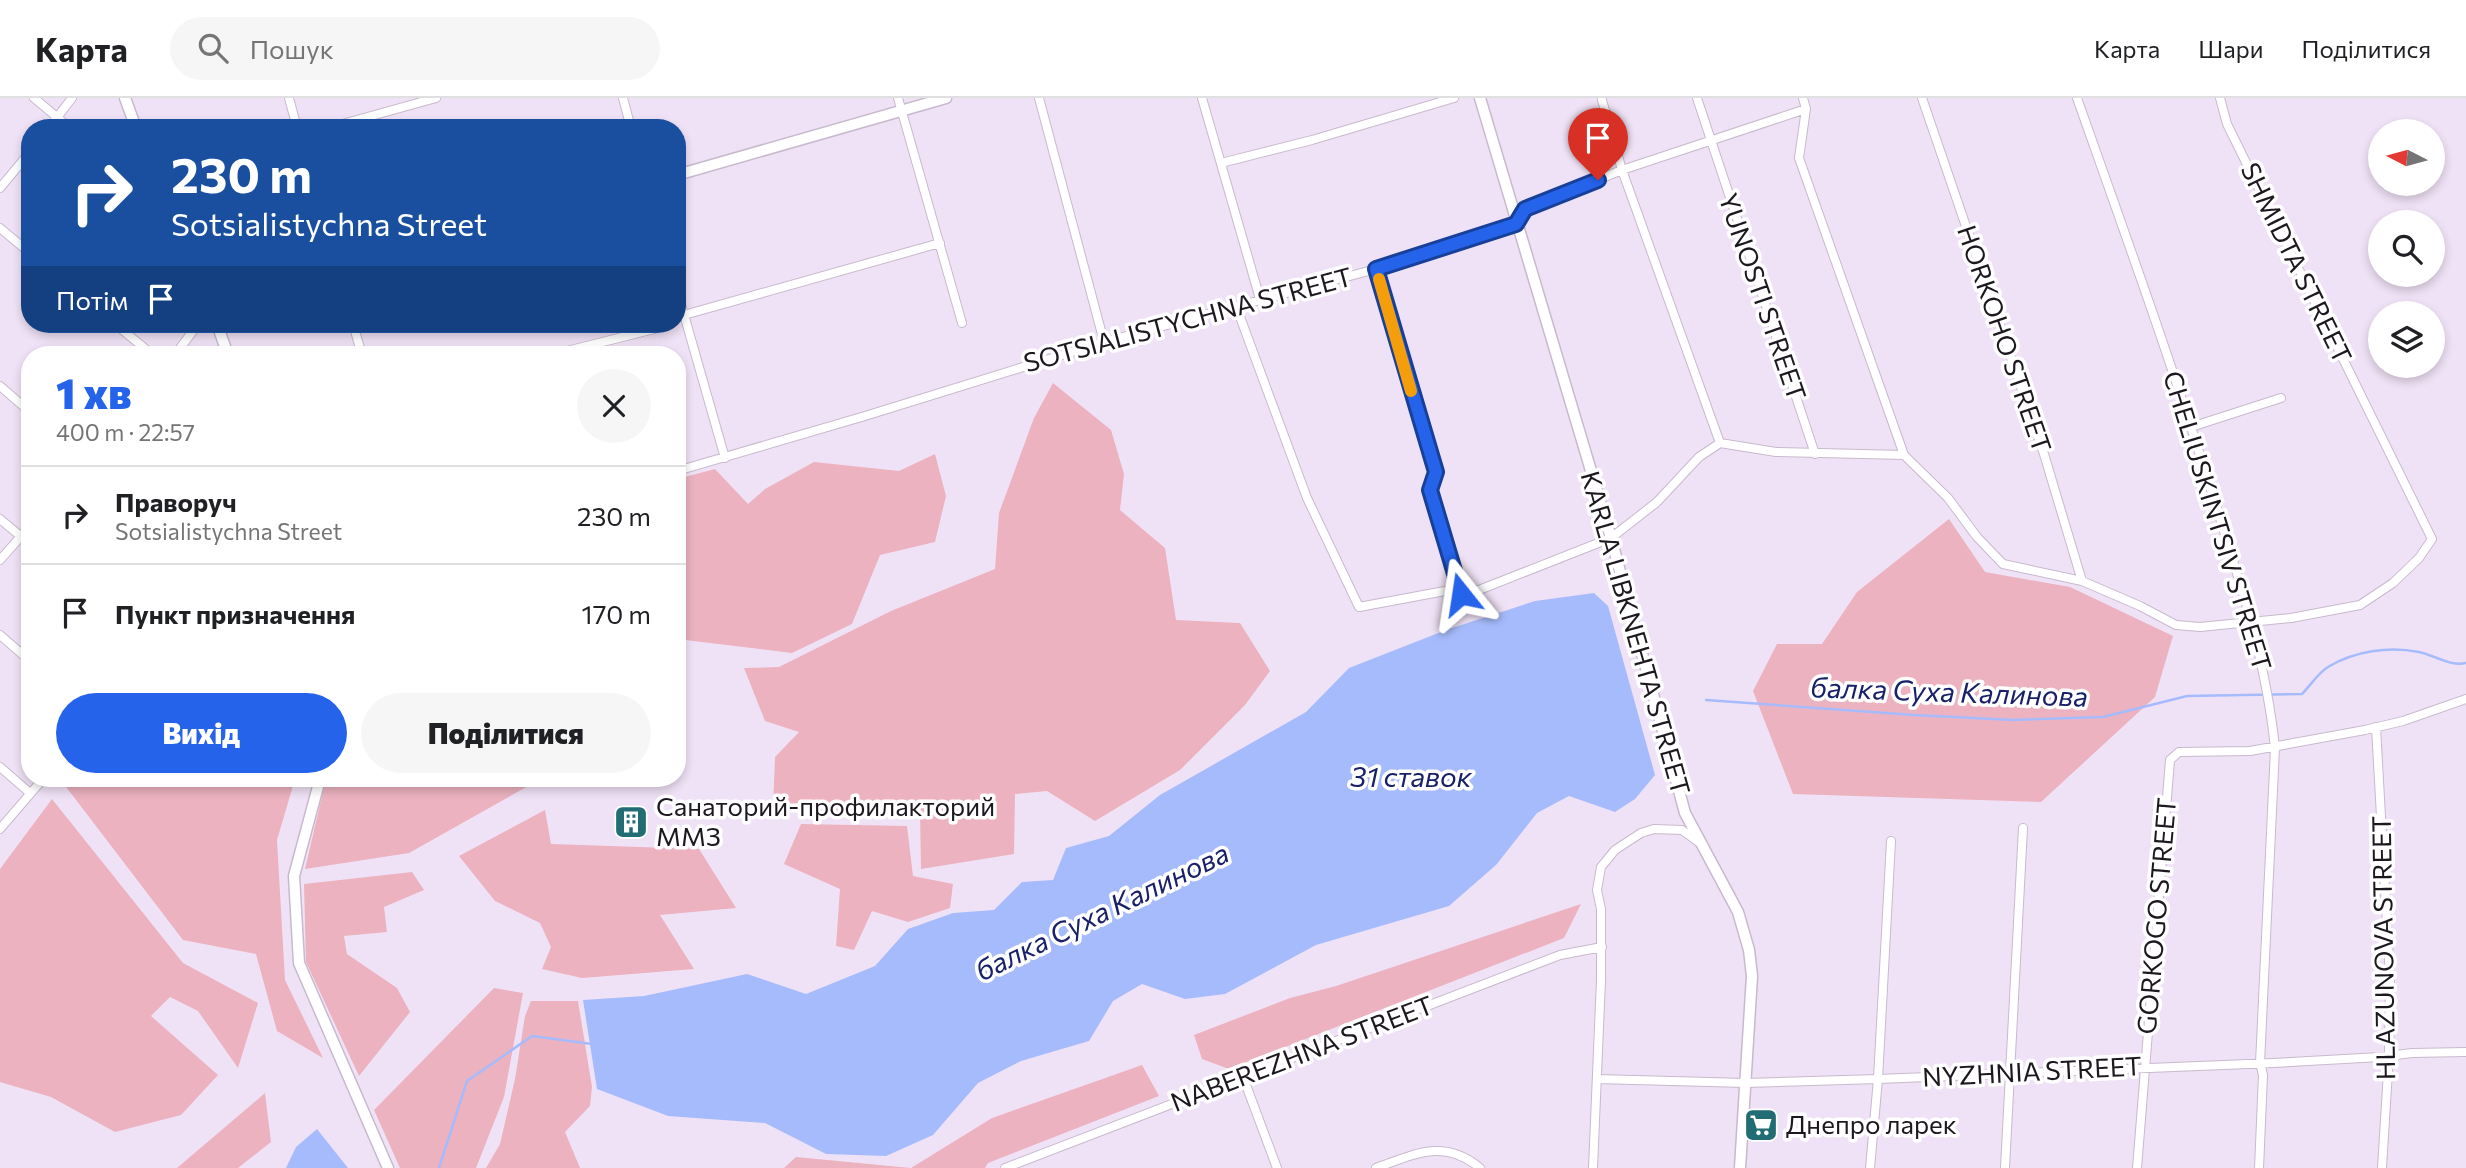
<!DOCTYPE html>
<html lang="uk">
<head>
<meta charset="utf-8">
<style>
	body { margin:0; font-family:Commissioner,sans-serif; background:#f6f6f6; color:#202124; height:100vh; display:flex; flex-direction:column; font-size:26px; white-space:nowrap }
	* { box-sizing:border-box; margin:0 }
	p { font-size:23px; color:#757577 }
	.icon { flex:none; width:38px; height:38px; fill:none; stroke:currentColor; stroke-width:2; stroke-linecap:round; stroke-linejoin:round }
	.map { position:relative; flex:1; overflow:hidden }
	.drawer { position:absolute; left:21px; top:248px; width:665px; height:441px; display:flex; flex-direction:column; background:#fff; border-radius:28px; box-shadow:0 4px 10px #0003 }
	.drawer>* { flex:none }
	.banner { position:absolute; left:21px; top:21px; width:665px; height:214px; border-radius:28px; box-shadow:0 4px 10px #0003; background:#1a4fa0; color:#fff; overflow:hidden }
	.needle { width:46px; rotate:276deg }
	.buttons { position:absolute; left:2368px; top:21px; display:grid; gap:14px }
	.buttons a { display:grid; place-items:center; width:77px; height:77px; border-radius:50%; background:#fff; box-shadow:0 4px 10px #0003; font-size:35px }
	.pin { position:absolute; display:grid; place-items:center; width:60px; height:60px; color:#fff; margin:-72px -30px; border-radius:50% 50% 50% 0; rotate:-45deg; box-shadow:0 0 7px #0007 }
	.pin .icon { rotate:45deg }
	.me { position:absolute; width:77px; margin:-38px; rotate:345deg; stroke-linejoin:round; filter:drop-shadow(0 0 5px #0008) }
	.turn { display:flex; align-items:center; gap:24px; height:147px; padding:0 35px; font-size:32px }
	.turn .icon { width:91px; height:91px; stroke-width:2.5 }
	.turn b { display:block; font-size:49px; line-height:60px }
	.then { display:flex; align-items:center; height:66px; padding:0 35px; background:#0003; gap:14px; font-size:26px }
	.round { display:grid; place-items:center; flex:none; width:74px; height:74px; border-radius:37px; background:#f6f6f6 }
	.head { display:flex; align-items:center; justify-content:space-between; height:119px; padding:0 35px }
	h1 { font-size:42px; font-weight:800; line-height:52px; color:#2563eb }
	.action { display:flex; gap:14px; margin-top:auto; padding:14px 35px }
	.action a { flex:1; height:80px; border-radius:42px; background:#2563eb; color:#fff; font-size:28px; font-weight:800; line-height:80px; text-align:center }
	.action a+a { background:#f6f6f6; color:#202124 }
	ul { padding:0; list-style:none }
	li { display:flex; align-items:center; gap:21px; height:98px; padding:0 35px; border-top:2px solid #e0e0e0 }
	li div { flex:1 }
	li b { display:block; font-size:26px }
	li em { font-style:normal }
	header { display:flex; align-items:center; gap:42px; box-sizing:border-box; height:98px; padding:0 35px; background:#fff; border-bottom:2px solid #e0e0e0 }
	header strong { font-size:33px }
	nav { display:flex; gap:38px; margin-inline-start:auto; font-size:24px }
	.search { width:490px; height:63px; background:#f6f6f6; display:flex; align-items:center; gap:18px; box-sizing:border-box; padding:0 24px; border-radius:38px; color:#757577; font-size:26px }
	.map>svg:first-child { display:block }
</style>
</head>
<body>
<header>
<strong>Карта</strong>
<div class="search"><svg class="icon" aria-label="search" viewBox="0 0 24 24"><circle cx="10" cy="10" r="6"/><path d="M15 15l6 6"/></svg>Пошук</div>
<nav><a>Карта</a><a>Шари</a><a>Поділитися</a></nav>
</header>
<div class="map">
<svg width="2466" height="1070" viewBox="0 0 2466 1070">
	<rect width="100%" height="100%" fill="#f0e2f6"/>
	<path fill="#ecb2c0" d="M 1053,285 L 1111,332 L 1124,376 L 1120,412 L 1165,450 L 1176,522 L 1240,525 L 1270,573 L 1245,607 L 1180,672 L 1095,723 L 1047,693 L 1015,696 L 1014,756 L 921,771 L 920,715 L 773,712 L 775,659 L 799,634 L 765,623 L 744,570 L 779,569 L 891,513 L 995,471 L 999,415 L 1034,320 Z
		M 935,356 L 946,398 L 935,444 L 880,457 L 852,526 L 792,555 L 677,541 L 677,381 L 715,371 L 748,406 L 765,391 L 814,364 L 899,373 Z
		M 1949,421 L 1985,474 L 2070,489 L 2173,538 L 2155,599 L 2041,704 L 1793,696 L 1753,593 L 1777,546 L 1822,546 L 1857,494 Z
		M 60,681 L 295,681 L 277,742 L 285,882 L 323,960 L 277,933 L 256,856 L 183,842 Z
		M 326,681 L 560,681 L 530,687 L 409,755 L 305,771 Z
		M 52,701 L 183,865 L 258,905 L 238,970 L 198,913 L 170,899 L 151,918 L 218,977 L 181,1017 L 115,1034 L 51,999 L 0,984 L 0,771 Z
		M 545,712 L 551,746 L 699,751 L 736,810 L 660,817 L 694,871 L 582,880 L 542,871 L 551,849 L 540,825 L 495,803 L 459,758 Z
		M 801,726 L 907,728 L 913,778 L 953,786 L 950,810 L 908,824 L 872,813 L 854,852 L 836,848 L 840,791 L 784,766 Z
		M 412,774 L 424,792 L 384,809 L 387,834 L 344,838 L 347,856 L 397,890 L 410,914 L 359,978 L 306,864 L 304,786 Z
		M 1581,806 L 1564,840 L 1229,971 L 1202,961 L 1194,937 L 1290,900 L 1336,888 Z
		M 494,890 L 523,895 L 504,999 L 476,1070 L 400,1070 L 374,1012 Z
		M 531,903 L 578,903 L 592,989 L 590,1008 L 565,1034 L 580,1070 L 486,1070 L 500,1046 L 515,981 L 525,918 Z
		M 1142,967 L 1159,998 L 988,1065 L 985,1070 L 784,1070 L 796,1059 L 911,1070 L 992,1020 Z
		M 265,995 L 271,1044 L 238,1070 L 177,1070 Z"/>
	<path fill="#a6bbfc" d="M 1594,495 L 1608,508 L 1655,677 L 1635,701 L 1615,714 L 1569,698 L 1537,715 L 1496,767 L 1449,808 L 1316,847 L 1225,896 L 1185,901 L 1142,886 L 1113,903 L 1089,943 L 1021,963 L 978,985 L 933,1037 L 886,1058 L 826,1056 L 765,1025 L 668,1018 L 597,991 L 583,902 L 644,898 L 747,876 L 806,896 L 875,868 L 908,831 L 953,815 L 994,812 L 1022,784 L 1053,782 L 1066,750 L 1109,738 L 1160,697 L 1306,614 L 1349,570 L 1446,532 L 1535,503 Z
		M 317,1031 L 348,1070 L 286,1070 L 296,1049 Z"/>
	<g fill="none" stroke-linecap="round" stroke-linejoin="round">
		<path stroke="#a6bbfc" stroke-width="2.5" d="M 1706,602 L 1914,617 L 2013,622 L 2103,619 L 2187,598 L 2302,596 C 2310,588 2318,575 2328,569 C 2354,553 2389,548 2419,554 C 2434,557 2451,569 2466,565
			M 439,1070 L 467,983 L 532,938 L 592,946"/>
		<g stroke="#c8bacd" stroke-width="10">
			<path id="minor" d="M 34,0 L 70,30
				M 289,0 L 297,30
				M 623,0 L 631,30
				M 898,0 L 962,225
				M 1039,0 L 1104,244
				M 1202,0 L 1260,201
				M 1697,0 L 1815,356
				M 1803,0 L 1806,11 L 1799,60 L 1904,357
				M 1922,0 L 2044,356 L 2082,483
				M 2077,0 C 2123,130 2170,260 2211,392 C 2238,477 2266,561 2275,650 L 2260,965 L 2263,977 L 2259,1070
				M 1602,2 L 1622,72 L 1720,345
				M 49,30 L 72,0
				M 328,30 L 436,0
				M 1221,65 L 1312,42 L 1454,0
				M 0,90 L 30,54
				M 0,130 L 30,155
				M 1376,171 L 1436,374 L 1430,392 L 1461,490
				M 677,192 L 725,360
				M 1236,208 L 1307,400 L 1359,509 L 1461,490 L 1461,496 L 1479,492 L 1611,440 L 1657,404 L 1699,359 L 1720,345 L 1776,354 L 1904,357 L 1948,400 L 1977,439 L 2003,466 L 2082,483 L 2140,508 L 2176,527 L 2200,529 L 2291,520 L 2360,507 L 2393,485 L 2419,460 L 2432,441 L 2227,26 L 2220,0
				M 677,219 L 940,145
				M 115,226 L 153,257
				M 353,226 L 362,257
				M 175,257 L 198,226
				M 551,257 L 654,231 L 664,226
				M 0,288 L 30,314
				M 2191,329 L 2281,300
				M 677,373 L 865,318 L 1104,244 L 1376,171 L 1516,126 L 1525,111 L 1622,72 L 1806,11
				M 0,421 L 30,446
				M 0,462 L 30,428
				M 0,537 L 30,563
				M 2376,629 L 2390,880 L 2389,957 L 2382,1070
				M 0,669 L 30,695
				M 0,731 L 43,681
				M 1243,979 L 1277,1070
				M 1597,981 L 1746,985 L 1878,981 L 2273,965 L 2380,959 L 2412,955 L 2466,954
				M 1005,1070 L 1560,857 L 1602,849
				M 1376,1070 C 1415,1056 1444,1040 1480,1070
				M 1593,1070 L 1601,882 L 1601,811 L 1597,792 L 1601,769 L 1615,752 L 1641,735 L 1654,731 L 1682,732 L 1700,745
				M 1870,1070 L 1878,981 L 1891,743
				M 2005,1070 L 2023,730
				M 2137,1070 L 2170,662 L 2179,654 L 2250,653 L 2365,632 L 2403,623 L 2466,601"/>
		</g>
		<g stroke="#c8bacd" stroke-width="13">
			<path id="tertiary" d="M 125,0 L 136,30
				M 1480,0 L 1611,440 L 1685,715 L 1738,814 L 1749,852 L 1752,878 L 1740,1070
				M 677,77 L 946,0
				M 217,226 L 228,257
				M 320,681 L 294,778 L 299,865 L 388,1070"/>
		</g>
		<use href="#minor" stroke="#fff" stroke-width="8"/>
		<use href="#tertiary" stroke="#fff" stroke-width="10"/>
	</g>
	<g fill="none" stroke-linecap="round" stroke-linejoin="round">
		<g stroke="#184099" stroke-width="18">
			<path id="route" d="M 1461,496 L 1430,392 L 1436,374 L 1376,171 L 1516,126 L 1525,111 L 1598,82"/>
		</g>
		<use href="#route" stroke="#2563eb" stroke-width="12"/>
		<path stroke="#f59e0b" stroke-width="12" d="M 1379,181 L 1411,293"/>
	</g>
	<defs>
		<g id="building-square" transform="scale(1.75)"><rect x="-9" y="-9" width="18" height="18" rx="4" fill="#226d73" stroke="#fff"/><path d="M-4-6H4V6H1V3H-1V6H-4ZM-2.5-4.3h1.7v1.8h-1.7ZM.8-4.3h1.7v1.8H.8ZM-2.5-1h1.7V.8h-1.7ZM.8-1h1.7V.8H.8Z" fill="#fff"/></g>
		<g id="supermarket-square" transform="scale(1.75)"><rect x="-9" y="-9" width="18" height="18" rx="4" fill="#226d73" stroke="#fff"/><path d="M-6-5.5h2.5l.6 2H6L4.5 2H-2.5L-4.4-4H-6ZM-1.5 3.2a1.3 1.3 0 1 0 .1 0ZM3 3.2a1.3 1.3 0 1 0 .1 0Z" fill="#fff"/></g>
	</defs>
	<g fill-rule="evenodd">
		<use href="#building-square" x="631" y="724"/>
		<use href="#supermarket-square" x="1761" y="1027"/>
	</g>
	<g text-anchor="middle" stroke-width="7" stroke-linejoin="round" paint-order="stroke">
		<g font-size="26" fill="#1d181f" stroke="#fff">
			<text transform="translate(2296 165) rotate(64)" y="9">SHMIDTA STREET</text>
			<text transform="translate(1762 199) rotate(71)" y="9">YUNOSTI STREET</text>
			<text transform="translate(1188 222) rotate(-15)" y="9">SOTSIALISTYCHNA STREET</text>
			<text transform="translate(2004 241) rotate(71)" y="9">HORKOHO STREET</text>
			<text transform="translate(2217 423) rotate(73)" y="9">CHELIUSKINTSIV STREET</text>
			<text transform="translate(1635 535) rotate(74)" y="9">KARLA LIBKNEHTA STREET</text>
			<text transform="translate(2157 818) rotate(-85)" y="9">GORKOGO STREET</text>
			<text transform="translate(2384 850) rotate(-91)" y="9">HLAZUNOVA STREET</text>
			<text transform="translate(1302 956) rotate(-21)" y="9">NABEREZHNA STREET</text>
			<text transform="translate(2032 974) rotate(-3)" y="9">NYZHNIA STREET</text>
		</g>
		<g font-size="26" fill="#1d181f" stroke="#fff" text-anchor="start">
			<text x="656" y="718">Санаторий-профилакторий<tspan x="656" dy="30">ММЗ</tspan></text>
			<text x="1786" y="1036">Днепро ларек</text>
		</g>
		<g font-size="28" font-style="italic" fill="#172068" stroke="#fff">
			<text transform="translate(1949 594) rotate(2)" y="10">балка Суха Калинова</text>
			<text x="1411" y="689">31 ставок</text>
			<text transform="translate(1102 814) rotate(-26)" y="10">балка Суха Калинова</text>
		</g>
	</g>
</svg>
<div class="buttons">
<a><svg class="needle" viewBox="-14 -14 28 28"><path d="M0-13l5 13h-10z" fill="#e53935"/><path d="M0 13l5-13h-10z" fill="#757577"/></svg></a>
<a><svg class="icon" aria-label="search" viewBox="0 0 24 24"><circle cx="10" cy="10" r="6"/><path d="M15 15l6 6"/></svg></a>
<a><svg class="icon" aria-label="layers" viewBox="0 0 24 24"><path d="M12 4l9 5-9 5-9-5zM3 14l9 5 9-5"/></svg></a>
</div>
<div class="pin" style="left:1598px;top:82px;background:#d93025"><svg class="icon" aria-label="arrive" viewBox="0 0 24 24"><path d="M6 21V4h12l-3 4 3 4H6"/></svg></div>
<svg class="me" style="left:1461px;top:496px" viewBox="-20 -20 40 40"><path d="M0-17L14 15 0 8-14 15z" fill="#2563eb" stroke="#fff" stroke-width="4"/></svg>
<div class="banner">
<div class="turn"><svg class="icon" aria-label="right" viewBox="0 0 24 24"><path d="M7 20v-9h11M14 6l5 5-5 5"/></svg><div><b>230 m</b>Sotsialistychna Street</div></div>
<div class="then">Потім<svg class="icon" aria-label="arrive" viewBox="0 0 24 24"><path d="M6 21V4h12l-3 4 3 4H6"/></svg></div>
</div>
<section class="drawer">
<div class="head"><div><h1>1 хв</h1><p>400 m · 22:57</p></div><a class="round"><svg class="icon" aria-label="close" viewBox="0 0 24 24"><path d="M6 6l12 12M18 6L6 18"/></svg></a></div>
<ul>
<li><svg class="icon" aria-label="right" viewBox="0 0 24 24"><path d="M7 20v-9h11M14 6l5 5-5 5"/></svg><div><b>Праворуч</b><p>Sotsialistychna Street</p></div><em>230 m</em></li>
<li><svg class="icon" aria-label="arrive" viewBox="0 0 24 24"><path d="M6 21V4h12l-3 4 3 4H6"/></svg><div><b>Пункт призначення</b></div><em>170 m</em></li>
</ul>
<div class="action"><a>Вихід</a><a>Поділитися</a></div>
</section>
</div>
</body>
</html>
